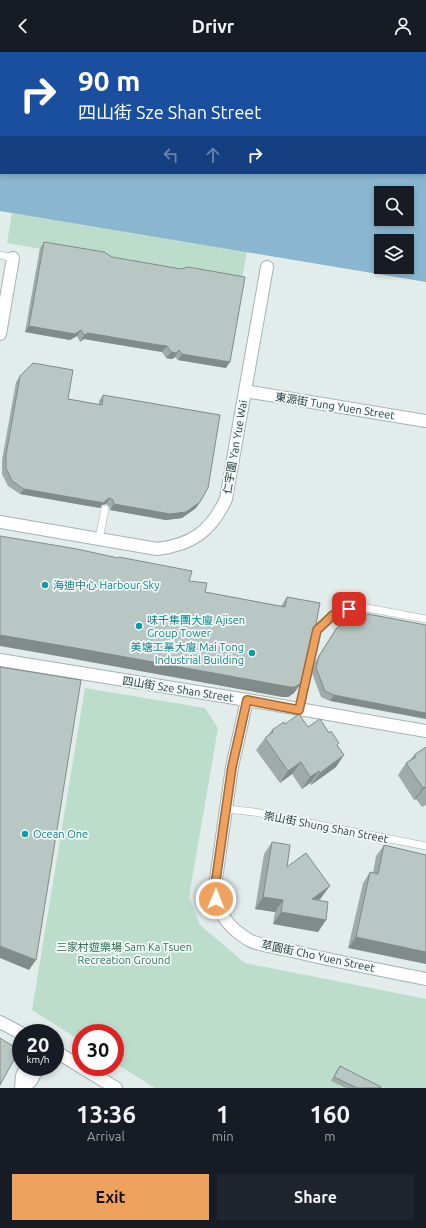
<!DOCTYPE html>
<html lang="en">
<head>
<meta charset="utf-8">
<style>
	body { margin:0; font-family:Ubuntu,"Noto Sans TC",sans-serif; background:#20242c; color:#f1f3f6; height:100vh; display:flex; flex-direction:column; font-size:15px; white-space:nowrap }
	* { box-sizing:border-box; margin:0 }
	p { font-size:13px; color:#9ea1a6 }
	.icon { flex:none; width:22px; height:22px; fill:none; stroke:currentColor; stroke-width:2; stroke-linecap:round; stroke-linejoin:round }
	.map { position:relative; height:1036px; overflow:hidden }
	.details { display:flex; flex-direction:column; background:#171b24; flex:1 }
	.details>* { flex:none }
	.banner { position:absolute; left:0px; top:0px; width:426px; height:122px; box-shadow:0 2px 6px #0003; background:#1a4fa0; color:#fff; overflow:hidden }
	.controls { position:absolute; left:374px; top:134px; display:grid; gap:8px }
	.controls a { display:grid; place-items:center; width:40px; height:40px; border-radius:0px; background:#171b24; box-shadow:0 2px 6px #0003; font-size:20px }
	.speed { position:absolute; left:12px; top:972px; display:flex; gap:8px; font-size:20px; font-weight:700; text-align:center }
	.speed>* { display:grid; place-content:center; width:52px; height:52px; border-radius:50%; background:#171b24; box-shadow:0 2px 6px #0003; line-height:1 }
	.speed small { font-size:10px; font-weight:400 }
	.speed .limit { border:6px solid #d22; background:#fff; color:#111 }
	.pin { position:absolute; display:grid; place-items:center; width:34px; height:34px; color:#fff; margin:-17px; border-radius:8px; box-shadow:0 2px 6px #0006 }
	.me { position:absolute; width:44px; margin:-22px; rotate:1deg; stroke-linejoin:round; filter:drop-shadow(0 0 3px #0008) }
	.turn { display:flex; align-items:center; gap:14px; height:84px; padding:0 12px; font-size:18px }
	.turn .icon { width:52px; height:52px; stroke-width:2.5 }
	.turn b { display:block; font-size:28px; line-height:34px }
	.lanes { display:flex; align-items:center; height:38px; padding:0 12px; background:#0003; justify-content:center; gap:20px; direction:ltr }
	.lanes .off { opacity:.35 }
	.eta { display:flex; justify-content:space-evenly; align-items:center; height:68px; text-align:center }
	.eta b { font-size:24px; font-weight:600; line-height:28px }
	.button { display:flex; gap:8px; margin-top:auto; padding:8px 12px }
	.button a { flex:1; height:46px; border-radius:0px; background:#efa15e; color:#111; font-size:16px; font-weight:600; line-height:46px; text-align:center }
	.button a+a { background:#20242c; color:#f1f3f6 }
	header { display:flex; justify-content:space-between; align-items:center; height:52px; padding:0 12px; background:#171b24; font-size:18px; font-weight:600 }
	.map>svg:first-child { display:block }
</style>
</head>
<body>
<header><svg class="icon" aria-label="back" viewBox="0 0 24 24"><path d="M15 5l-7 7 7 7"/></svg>Drivr<svg class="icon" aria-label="person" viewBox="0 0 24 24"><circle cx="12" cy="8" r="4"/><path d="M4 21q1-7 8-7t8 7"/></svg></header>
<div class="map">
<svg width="426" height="1036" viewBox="0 0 426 1036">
	<rect width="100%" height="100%" fill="#e2ecea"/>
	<path fill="#bcddcc" d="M 12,161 L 247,200 L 241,231 L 7,191 Z
		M 85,636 L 205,656 L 218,676 L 189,845 L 200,873 L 245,911 L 426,947 L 426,1036 L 155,1036 L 115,1011 L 115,981 L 81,981 L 81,989 L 32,958 Z"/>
	<path fill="#8bb6d0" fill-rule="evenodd" d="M 0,0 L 426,0 L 426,230 L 0,159 ZM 1,1 L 425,1 L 425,121 L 1,121 ZM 381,141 L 407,141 L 407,167 L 381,167 ZM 381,189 L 407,189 L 407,215 L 381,215 Z"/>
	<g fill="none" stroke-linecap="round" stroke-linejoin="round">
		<g stroke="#a5b4b2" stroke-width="8">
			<path id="service" d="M 0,203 L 13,206
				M 99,487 L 105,457
				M 299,658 L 317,578 L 333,563 L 349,557 L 367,556 L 426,567
				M 227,757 L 254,760 L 426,794"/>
		</g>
		<g stroke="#a5b4b2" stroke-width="14">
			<path id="minor" d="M 0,282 L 13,206
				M 245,339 L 267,215
				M 0,608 L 247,648 L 426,679
				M 247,648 L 232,715 L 215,834 C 216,859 227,875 249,888 C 257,893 278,896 288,898 C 333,909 380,918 426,927
				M 21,1036 L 22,1024 L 26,1015
				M 22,1036 L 31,1029 L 38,1015"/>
		</g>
		<g stroke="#a5b4b2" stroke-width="14">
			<path id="tertiary" d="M 0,470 L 157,497 C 192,493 211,479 226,447 L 245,339 L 426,369
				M 0,970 L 21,981
				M 55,999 L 81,1015
				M 81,1015 L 116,1036"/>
		</g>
		<use href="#service" stroke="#fff" stroke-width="7"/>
		<use href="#minor" stroke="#fff" stroke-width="12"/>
		<use href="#tertiary" stroke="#fff" stroke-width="12"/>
	</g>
	<path fill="#9eaba9" d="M 44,190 L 226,316 L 178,308 L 175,305 L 172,307 L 166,306 L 162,300 L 84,287 L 80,290 L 77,284 L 70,288 L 25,280 L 40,196 Z
		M 20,324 L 68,347 L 99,353 L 99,349 L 103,343 L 200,450 L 196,456 L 182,466 L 166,468 L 110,458 L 109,454 L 106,452 L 102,453 L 100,456 L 20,442 L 8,434 L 2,422 L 2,408 L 16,330 Z
		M 119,505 L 189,529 L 205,540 L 281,554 L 287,545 L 294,641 L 288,645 L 283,645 L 80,608 Z
		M 426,573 L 330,649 L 321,645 L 312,621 L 315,610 L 332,583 Z
		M 285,672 L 308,675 L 338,693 L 336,715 L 311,733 L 310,731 L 302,737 L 292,722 L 280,731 L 256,698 L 265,686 L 268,683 L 272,678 Z
		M 426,695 L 426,753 L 422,755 L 416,747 L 414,748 L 398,723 L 406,711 L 410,708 L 414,703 Z
		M 272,790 L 287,815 L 321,846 L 318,849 L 326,868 L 318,880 L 273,872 L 275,860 L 255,857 L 264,802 Z
		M 384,793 L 426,803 L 348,896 L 363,831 L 370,820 L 373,821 L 376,804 Z
		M 340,1014 L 381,1036 L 346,1036 L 331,1029 L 337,1018 Z"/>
	<path fill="#818b89" d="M 29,274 L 81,278 L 77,284 L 70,288 L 25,280 Z
		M 88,281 L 167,294 L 162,300 L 84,287 L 80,290 L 84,283 Z
		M 179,298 L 175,305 L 172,307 L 166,306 L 171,300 Z
		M 182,302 L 230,310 L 226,316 L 178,308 Z
		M 24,437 L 106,448 L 110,446 L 106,452 L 102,453 L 100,456 L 20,442 Z
		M 200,450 L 196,456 L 182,466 L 166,468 L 110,458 L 114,452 Z
		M 0,583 L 306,625 L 294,641 L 288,645 L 283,645 L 80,608 L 0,594 Z
		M 334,643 L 426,661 L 426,667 L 330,649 Z
		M 344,703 L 336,715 L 311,733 L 320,721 Z
		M 301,710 L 292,722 L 280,731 L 288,719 Z
		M 319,719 L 310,731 L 302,737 L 310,725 Z
		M 425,735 L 416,747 L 414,748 L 423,736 Z
		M 330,834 L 321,846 L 303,859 L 312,847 Z
		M 263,845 L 283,848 L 275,860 L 255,857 Z
		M 281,860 L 326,868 L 318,880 L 273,872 Z
		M 356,885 L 426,900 L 426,912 L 348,896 Z
		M 0,894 L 36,908 L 29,918 L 0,906 Z"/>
	<path fill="#b8c7c4" stroke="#818b89" d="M 44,190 L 104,200 L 112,205 L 181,217 L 188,215 L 245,225 L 230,310 L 182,302 L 179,298 L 176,301 L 171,300 L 167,294 L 159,293 L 88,281 L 84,283 L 81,278 L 75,282 L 29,274 Z
		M 33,311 L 73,318 L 68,347 L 102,353 L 103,343 L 220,363 L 208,436 L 200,450 L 186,460 L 170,462 L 114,452 L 113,448 L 110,446 L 106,448 L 104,451 L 24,437 L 12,429 L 6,416 L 6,403 L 20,324 Z
		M 0,484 L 77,497 L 118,506 L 119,505 L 192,519 L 189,529 L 207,531 L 205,540 L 285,555 L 287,545 L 320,551 L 306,625 L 301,631 L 295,635 L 290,635 L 87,598 L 0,583 Z
		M 368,562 L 426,573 L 426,661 L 334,643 L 325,639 L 316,616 L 319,604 L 336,577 L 346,568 L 358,563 Z
		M 0,615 L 81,628 L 36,908 L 0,894 Z
		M 299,662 L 308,675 L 320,667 L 329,681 L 331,679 L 339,691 L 337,693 L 344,703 L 320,721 L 319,719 L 310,725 L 301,710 L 288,719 L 265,686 L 273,680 L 272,678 L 284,670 L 285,672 Z
		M 426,695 L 426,737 L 425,735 L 423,736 L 406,711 L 416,705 L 414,703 Z
		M 272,790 L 290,793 L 287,815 L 306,801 L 330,834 L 312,847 L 328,850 L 326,868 L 281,860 L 283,848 L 263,845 Z
		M 384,793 L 426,803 L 426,900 L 356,885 L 370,820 L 378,822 Z
		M 0,986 L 13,994 L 15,1006 L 0,1033 Z
		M 340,1014 L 381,1035 L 381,1036 L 355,1036 L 355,1035 L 334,1025 Z"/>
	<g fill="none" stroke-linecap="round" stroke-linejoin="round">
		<g stroke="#9b693d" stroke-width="10">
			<path id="route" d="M 216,847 L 215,834 L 232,715 L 247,648 L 299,658 L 317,578 L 333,563 L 349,557"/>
		</g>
		<use href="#route" stroke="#efa15e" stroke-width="7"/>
	</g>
	<g fill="#0f9aa8" stroke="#f3f9f7" stroke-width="1.5">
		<circle cx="45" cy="533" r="4"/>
		<circle cx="139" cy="574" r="4"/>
		<circle cx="252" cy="601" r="4"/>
		<circle cx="25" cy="782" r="4"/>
	</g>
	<g text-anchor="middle" stroke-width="3.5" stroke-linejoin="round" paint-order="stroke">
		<g font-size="11" fill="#233d3c" stroke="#f3f9f7">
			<text transform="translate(335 354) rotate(9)" y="4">東源街 Tung Yuen Street</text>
			<text transform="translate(235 395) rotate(-80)" y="4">仁宇圍 Yan Yue Wai</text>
			<text transform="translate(178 637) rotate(9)" y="4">四山街 Sze Shan Street</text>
			<text transform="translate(326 775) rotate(11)" y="4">崇山街 Shung Shan Street</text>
			<text transform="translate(318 904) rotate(12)" y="4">草園街 Cho Yuen Street</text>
		</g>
		<g font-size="11" fill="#0d838f" stroke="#f3f9f7" text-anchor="start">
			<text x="53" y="537">海迪中心 Harbour Sky</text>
			<text x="147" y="572">味千集團大廈 Ajisen<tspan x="147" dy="13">Group Tower</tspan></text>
			<text x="244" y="599" text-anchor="end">美塘工業大廈 Mai Tong<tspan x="244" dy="13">Industrial Building</tspan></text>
			<text x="33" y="786">Ocean One</text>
		</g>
		<g font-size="11" fill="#2e7358" stroke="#f3f9f7">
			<text x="124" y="899">三家村遊樂場 Sam Ka Tsuen<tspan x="124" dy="13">Recreation Ground</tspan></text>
		</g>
	</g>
</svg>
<div class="controls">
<a><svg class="icon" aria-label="search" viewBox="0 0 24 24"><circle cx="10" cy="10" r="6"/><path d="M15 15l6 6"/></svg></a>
<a><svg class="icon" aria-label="layers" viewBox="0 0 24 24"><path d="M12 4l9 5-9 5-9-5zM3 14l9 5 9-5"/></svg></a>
</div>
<div class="speed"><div>20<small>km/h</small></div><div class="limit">30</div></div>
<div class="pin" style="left:349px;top:557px;background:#d93025"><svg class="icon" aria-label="arrive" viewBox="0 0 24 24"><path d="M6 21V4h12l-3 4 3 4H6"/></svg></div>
<svg class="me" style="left:216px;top:847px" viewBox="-20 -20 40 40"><circle r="17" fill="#efa15e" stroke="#fff" stroke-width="3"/><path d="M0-11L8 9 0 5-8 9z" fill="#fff"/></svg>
<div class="banner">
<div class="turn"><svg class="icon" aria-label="right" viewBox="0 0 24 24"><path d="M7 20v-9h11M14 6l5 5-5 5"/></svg><div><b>90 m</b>四山街 Sze Shan Street</div></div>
<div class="lanes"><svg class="icon off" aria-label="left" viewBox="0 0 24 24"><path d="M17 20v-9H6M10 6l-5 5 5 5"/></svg><svg class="icon off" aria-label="ahead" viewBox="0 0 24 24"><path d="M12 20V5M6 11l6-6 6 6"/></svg><svg class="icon" aria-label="right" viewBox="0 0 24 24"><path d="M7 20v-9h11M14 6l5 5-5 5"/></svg></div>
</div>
</div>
<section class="details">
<div class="eta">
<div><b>13:36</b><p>Arrival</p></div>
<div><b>1</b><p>min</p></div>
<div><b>160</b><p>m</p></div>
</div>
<div class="button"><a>Exit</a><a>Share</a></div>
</section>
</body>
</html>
